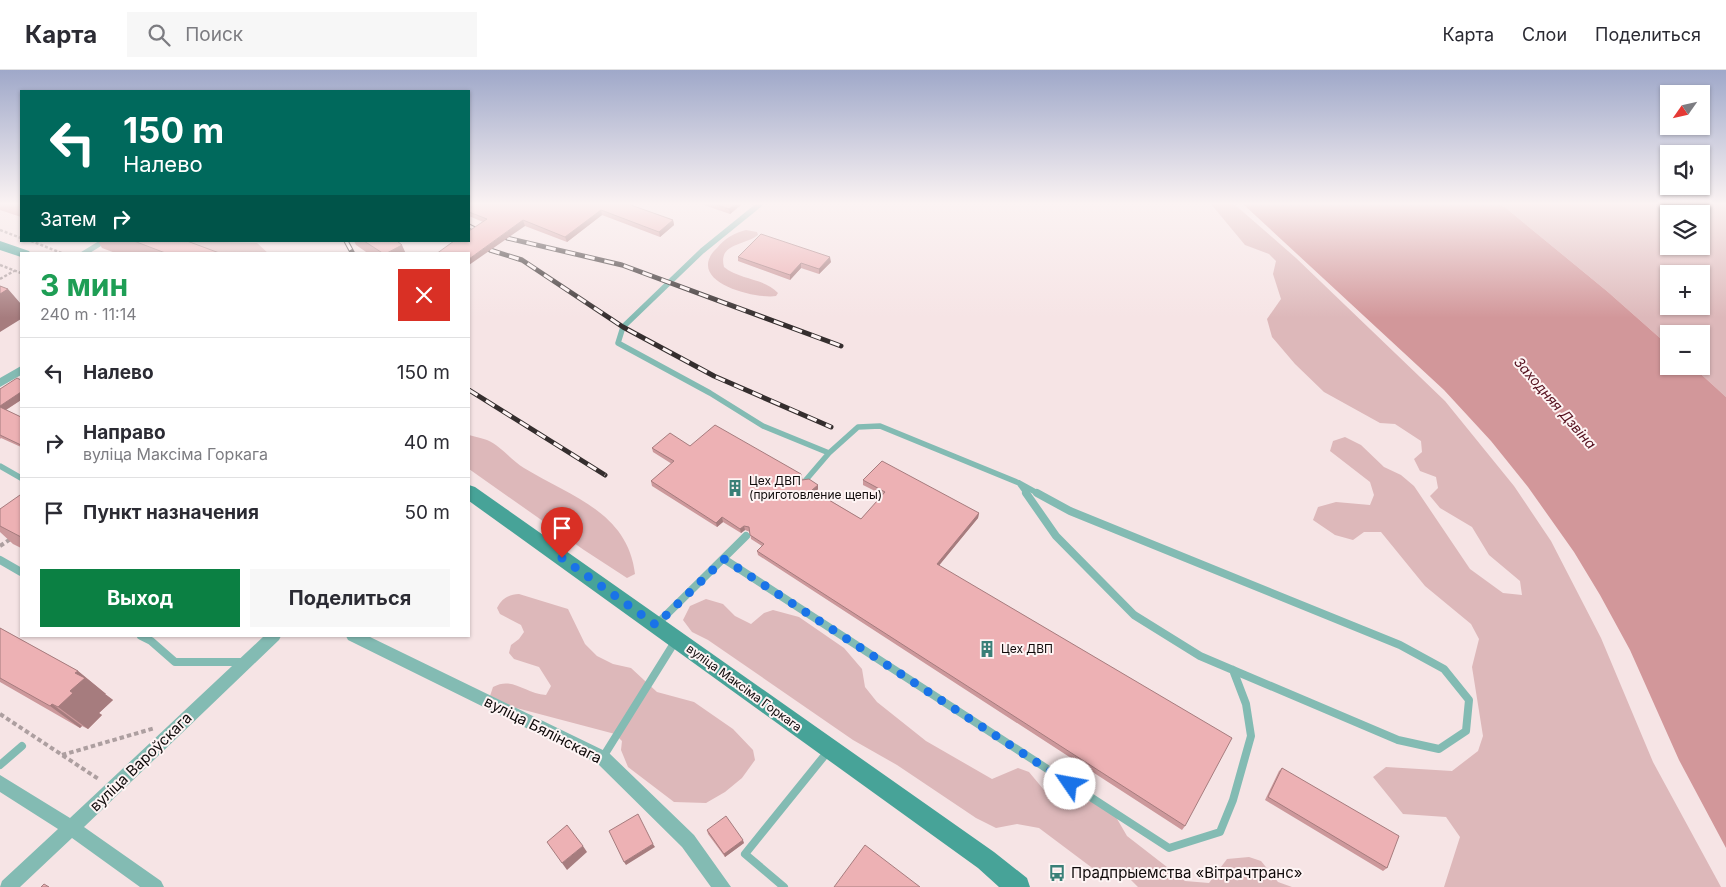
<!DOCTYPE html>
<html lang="ru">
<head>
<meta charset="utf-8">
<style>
	body { margin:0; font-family:Inter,sans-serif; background:#f7f7f7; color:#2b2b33; height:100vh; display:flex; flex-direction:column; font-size:19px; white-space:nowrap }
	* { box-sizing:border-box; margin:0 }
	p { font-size:16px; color:#7c7c81 }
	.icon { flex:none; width:28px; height:28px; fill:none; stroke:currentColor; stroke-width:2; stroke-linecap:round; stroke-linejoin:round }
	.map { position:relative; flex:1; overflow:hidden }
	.panel { position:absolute; left:20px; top:182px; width:450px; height:385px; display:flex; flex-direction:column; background:#fff; border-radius:0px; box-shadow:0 1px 4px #0004 }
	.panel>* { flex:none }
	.guide { position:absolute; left:20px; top:20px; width:450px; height:152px; border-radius:0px; box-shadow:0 1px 4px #0004; background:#00695c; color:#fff; overflow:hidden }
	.needle { width:32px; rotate:236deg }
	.controls { position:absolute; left:1660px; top:15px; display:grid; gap:10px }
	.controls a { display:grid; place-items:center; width:50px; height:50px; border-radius:0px; background:#fff; box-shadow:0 1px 4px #0004; font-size:25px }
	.pin { position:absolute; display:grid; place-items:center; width:42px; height:42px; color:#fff; margin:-51px -21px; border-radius:50% 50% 50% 0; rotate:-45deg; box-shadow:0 0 5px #0007 }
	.pin .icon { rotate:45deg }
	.me { position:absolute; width:55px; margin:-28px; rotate:303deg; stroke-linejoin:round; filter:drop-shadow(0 0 4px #0008) }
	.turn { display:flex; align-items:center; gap:18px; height:105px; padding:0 20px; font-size:22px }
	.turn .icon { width:65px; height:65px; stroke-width:2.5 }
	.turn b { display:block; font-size:35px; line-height:42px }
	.then { display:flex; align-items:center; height:48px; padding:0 20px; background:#0003; gap:10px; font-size:19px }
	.round { display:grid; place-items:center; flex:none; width:52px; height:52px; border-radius:0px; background:#f7f7f7 }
	.summary { display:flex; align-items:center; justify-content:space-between; height:85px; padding:0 20px }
	h1 { font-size:30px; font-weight:700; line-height:38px; color:#1e9e55 }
	.action { display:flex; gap:10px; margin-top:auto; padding:10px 20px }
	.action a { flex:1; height:58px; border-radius:0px; background:#0b8043; color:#fff; font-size:20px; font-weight:700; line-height:58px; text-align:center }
	.action a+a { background:#f7f7f7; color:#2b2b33 }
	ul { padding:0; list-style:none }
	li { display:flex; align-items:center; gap:15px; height:70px; padding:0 20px; border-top:1px solid #e1e1e2 }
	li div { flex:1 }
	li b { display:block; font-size:19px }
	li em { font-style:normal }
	header { display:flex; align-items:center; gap:30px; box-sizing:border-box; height:70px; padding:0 25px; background:#fff; border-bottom:1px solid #e1e1e2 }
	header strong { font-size:24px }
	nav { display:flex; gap:28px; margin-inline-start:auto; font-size:18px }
	.search { width:350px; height:45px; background:#f7f7f7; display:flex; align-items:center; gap:12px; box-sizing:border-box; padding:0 18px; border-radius:0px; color:#7c7c81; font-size:19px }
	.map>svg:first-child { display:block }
</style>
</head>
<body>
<header>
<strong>Карта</strong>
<div class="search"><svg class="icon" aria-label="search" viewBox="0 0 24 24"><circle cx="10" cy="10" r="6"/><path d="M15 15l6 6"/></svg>Поиск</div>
<nav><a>Карта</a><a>Слои</a><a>Поделиться</a></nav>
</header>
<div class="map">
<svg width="1726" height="817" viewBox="0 0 1726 817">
	<rect width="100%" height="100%" fill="#f6e4e5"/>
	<path fill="#ddb8ba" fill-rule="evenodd" d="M 1211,134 L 1234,134 L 1296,188 L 1445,331 L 1514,416 L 1551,471 L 1601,568 L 1653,692 L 1721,817 L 1444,817 L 1460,767 L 1446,747 L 1403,744 L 1373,707 L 1386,697 L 1452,701 L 1478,681 L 1483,666 L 1472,597 L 1479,569 L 1471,554 L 1425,516 L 1381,462 L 1364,462 L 1353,470 L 1335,465 L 1313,450 L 1318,437 L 1336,432 L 1370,435 L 1374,425 L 1370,412 L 1330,381 L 1333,371 L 1345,367 L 1361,375 L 1384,397 L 1401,405 L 1414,416 L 1470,499 L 1503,523 L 1522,525 L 1520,511 L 1489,485 L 1472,457 L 1440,438 L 1430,426 L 1438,418 L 1436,407 L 1420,401 L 1414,389 L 1422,382 L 1421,371 L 1395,354 L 1380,353 L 1324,322 L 1295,294 L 1272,267 L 1267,249 L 1281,229 L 1273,204 L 1276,191 L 1269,184 L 1245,175 Z
		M 1501,134 L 1726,134 L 1726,327 L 1692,296 L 1701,296 L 1701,264 L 1669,264 L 1669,276 L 1608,222 ZM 1669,144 L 1701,144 L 1701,176 L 1669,176 ZM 1669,204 L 1701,204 L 1701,236 L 1669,236 Z
		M 746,160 L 757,162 L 758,165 C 744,176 718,173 724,197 C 740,210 764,208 778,223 L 776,226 C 758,229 696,215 710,187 C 711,184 715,180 717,178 C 725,168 734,163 746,160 Z
		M 183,171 L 257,173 L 269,184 L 209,184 Z
		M 469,365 C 475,367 482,368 487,370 C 501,376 511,390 524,398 C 570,426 628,442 635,504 L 627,508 L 584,480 L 469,399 Z
		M 519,524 L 568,539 L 585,574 L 597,586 L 613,594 L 631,598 L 657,622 L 694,632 L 733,659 L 753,680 L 755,690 L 742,708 L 725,722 L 706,733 L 674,732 L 628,697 L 621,680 L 622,671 L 615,664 L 505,635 L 490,626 L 493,617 C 513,606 525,624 546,625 L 551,616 L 539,597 L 514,589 L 509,583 L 511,575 L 519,569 L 524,562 L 521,555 L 500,544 L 497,538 C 502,528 508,525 519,524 Z
		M 706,529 L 723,534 L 735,546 L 751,554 L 764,543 L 773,540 L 799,547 L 844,578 L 862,599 L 865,617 L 877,632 L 926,671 L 992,709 L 1018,698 L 1029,702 L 1044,720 L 1087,726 L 1109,735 L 1127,766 L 1185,811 L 1209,813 L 1227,789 L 1249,787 L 1261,791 L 1278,812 L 1292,817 L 1138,817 L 1128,807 L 1095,800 L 1039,758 L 1017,754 L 996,758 L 976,748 L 897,695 L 853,670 L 708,570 L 692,562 L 683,550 L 690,536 Z"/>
	<path fill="#d2979a" d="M 1243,134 L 1501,134 L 1608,222 L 1669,276 L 1669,296 L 1692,296 L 1726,327 L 1726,778 L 1679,690 L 1630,580 L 1600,525 L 1574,482 L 1528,417 L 1491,371 L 1444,320 Z"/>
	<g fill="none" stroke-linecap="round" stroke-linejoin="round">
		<path stroke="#ad9fa0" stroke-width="2.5" stroke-dasharray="3 2" stroke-linecap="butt" d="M 0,160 L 21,168
			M 31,171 L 64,184
			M 0,195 L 21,203
			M 0,209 L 14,201"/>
		<path stroke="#ad9fa0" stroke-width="4" stroke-dasharray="4.5 3" stroke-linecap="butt" d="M 0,476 L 12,468
			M 0,644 L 100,710
			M 62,685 L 155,658"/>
		<path stroke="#83bbb3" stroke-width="5.5" d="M 760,134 L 702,181 L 623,257 L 618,273 L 710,323 L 763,356 L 829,383 L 805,411
			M 83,184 L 104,171
			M 829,383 L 858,357 L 880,356 L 1019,413
			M 0,396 L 21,408
			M 1019,413 L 1039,424
			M 1019,413 L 1027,424"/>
		<path stroke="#83bbb3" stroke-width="8" d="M 1026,423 L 1056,466 L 1134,545 L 1200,586 L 1398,670 L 1439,679 L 1466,661 L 1469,630 L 1444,599 L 1400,575 L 1070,441 L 1037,423
			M 724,489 L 1169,778 L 1220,762 L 1233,730 L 1251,666 L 1246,634 L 1233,600
			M 0,490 L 21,502
			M 657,554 L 746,466
			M 141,566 L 151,571 L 175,592 L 243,592
			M 603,687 L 676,570
			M 0,695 L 22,676
			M 784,817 L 745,784 L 829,680"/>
		<path fill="#83bbb3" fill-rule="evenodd" d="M 21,296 L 21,305 L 0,317 L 0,308 Z
			M 264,566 L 281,566 L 279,570 L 84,757 L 161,811 L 164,817 L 140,817 L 72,768 L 20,817 L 0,817 L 2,811 L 58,759 L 0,722 L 0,705 L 70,748 Z
			M 346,566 L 368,566 L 609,683 L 694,765 L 731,817 L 711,817 L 682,777 L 597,693 L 348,570 Z"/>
		<path fill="#47a398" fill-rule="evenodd" d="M 0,171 L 29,181 L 31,184 L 21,184 L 21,187 L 0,180 Z
			M 469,415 L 475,417 L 994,782 L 1027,808 L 1030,817 L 999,817 L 978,798 L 469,431 Z"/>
		<g stroke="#352e2e" stroke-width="5">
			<path id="rail" d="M 469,156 L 479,161
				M 507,168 L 622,195 L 841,276
				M 346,171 L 353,184
				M 490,180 L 522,190 L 623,257 L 714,306 L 831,357
				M 469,320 L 605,405"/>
		</g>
		<use href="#rail" stroke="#fef4f4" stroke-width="3" stroke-dasharray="10" stroke-linecap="butt"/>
	</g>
	<path fill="#cc989b" d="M 0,134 L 21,134 L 21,147 L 0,140 Z
		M 469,134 L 628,134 L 673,150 L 674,155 L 660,167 L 602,145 L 567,172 L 525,156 L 483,152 L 469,146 Z
		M 701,134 L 742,134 L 730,144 Z
		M 98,171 L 187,171 L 222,184 L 118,184 L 102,178 Z
		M 354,171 L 397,171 L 406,184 L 369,184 L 356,175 Z
		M 738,187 L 831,192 L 819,204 L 801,198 L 790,210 L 738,191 Z
		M 21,310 L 21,330 L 6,340 L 21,347 L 21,377 L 1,368 L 0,369 L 0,319 Z
		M 690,376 L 818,415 L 818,419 L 816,422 L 861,449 L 883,425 L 863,415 L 863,410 L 979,443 L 978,448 L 939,495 L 1185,756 L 1182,760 L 758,485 L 757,481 L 762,476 L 751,469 L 750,462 L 745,460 L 741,463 L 723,452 L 717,457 L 652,416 L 651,411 L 672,394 L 653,382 L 652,378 Z
		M 21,426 L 21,478 L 13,474 L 0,462 L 0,439 Z
		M 0,558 L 78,601 L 106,624 L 105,624 L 113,630 L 99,643 L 102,645 L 88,659 L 82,656 L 80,658 L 0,612 Z
		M 1282,698 L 1387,798 L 1383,801 L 1265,730 L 1279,701 Z
		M 707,760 L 744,773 L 725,787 L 708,764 Z"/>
	<path fill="#a67c7e" d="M 735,134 L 742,134 L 730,144 L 729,139 Z
		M 601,140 L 602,145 L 567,172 L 565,167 Z
		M 523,150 L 525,156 L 469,195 L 469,189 Z
		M 673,150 L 674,155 L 660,167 L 659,162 Z
		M 402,175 L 406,184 L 385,184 Z
		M 830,187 L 831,192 L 819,204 L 819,199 Z
		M 801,193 L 801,198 L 790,210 L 790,205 Z
		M 0,219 L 8,219 L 21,234 L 21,249 L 0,262 Z
		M 21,322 L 21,330 L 4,341 L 0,338 L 0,336 Z
		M 818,415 L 818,419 L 813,425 L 812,420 Z
		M 979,443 L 978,448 L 937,498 L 937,494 Z
		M 722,447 L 723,452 L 717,457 L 716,453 Z
		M 744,456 L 745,460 L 741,463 L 740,459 Z
		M 78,601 L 106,624 L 105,624 L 113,630 L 99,643 L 102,645 L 88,659 L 58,637 L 70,621 L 75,603 Z
		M 52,634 L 82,656 L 80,658 L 50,636 Z
		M 743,770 L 744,773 L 725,787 L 724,784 Z
		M 653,774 L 655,777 L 626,795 L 624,792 Z
		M 583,776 L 587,782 L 567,800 L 562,793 Z"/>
	<path fill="#edb1b4" stroke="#a67c7e" d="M 469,134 L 628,134 L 673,150 L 659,162 L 601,140 L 565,167 L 523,150 L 469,189 L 469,184 L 436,184 L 454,171 L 469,171 L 469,161 L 487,149 L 469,142 Z
		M 715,134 L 735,134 L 729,139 Z
		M 761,164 L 830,187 L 819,199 L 801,193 L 790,205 L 738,187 Z
		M 134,171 L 187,171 L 222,184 L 168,184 Z
		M 364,171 L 397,171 L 402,175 L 385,184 L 384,184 Z
		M 0,216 L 8,219 L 0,224 Z
		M 17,308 L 21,310 L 21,322 L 0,336 L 0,319 Z
		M 0,337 L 21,347 L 21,375 L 0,365 Z
		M 715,355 L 801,404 L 802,410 L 809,409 L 818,415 L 812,420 L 861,449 L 885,422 L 863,410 L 882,391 L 979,443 L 937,494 L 1232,668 L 1185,756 L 757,481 L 764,474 L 750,465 L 749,457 L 744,456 L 740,459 L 722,447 L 716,453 L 651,411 L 674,391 L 652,378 L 670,363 L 690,376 Z
		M 20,425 L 21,426 L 21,467 L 0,456 L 0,439 Z
		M 0,558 L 78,601 L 75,603 L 85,608 L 70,621 L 73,623 L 58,637 L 52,634 L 50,636 L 0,608 Z
		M 1282,698 L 1399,766 L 1387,798 L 1268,727 Z
		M 638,744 L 653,774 L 624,792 L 609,761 Z
		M 726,746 L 743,770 L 724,784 L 707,760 Z
		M 567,755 L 583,776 L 562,793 L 547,772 Z
		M 865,775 L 920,817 L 834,817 Z
		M 44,814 L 49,817 L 41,817 Z"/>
	<linearGradient id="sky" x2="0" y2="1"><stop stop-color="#9fa8c9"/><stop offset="0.54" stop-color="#fbf3f3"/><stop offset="1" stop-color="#fbf3f3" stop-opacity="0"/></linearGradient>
	<rect width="1726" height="248" fill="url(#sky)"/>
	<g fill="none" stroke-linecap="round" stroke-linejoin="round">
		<path stroke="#1a73e8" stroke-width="9" stroke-dasharray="0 16.2" d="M 562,488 L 656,555 L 724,489 L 1070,714"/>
	</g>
	<defs>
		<g id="building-bare" transform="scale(1.35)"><path d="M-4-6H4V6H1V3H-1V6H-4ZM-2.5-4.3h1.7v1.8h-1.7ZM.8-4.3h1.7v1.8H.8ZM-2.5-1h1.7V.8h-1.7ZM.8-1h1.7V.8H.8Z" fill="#397f77" stroke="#fef4f4" stroke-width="2.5" paint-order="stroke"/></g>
		<g id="bus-bare" transform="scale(1.35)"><path d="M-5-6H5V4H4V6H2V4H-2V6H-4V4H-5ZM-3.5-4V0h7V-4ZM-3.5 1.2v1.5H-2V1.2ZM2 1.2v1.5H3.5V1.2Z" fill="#397f77" stroke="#fef4f4" stroke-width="2.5" paint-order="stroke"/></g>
	</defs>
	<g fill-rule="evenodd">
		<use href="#building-bare" x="735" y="418"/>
		<use href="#building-bare" x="987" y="579"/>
		<use href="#bus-bare" x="1057" y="803"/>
	</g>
	<g text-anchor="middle" stroke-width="4" stroke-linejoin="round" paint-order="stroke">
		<g font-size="12" fill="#0f0a0a" stroke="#fef4f4" text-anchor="start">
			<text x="749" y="415">Цех ДВП<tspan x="749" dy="14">(приготовление щепы)</tspan></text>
			<text x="1001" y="583">Цех ДВП</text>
		</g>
		<g font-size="12" fill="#0f0a0a" stroke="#fef4f4">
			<text transform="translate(744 618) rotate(36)" y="4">вуліца Максіма Горкага</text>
		</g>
		<g font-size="14" font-style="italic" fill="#550f1d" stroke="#fef4f4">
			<text transform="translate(1555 333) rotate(49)" y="5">Заходняя Дзвіна</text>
		</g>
		<g font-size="15" fill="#0f0a0a" stroke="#fef4f4">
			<text transform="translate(543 660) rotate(27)" y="5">вуліца Бялінскага</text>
			<text transform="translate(141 692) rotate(-44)" y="5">вуліца Вароўскага</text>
		</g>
		<g font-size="15" fill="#0f0a0a" stroke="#fef4f4" text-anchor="start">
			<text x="1071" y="808">Прадпрыемства «Вітрачтранс»</text>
		</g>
	</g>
</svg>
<div class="controls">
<a><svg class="needle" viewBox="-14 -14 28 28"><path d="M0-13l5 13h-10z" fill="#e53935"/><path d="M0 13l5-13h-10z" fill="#7c7c81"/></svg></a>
<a><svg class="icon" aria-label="sound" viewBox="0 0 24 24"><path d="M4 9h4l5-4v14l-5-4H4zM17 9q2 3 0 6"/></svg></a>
<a><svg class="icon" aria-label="layers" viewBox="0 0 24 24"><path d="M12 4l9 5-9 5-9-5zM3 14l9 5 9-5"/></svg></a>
<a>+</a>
<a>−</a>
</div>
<div class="pin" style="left:562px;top:488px;background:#d93025"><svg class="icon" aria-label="arrive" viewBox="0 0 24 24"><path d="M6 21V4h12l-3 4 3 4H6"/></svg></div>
<svg class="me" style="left:1070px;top:714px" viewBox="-20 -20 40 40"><circle r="19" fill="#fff"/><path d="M0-13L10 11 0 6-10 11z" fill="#1a73e8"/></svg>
<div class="guide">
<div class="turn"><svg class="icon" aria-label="left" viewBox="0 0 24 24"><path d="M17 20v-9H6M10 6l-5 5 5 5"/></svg><div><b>150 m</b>Налево</div></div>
<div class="then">Затем<svg class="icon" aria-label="right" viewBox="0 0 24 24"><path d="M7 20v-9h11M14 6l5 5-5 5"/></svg></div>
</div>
<section class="panel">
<div class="summary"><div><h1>3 мин</h1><p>240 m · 11:14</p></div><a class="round" style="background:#d93025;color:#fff"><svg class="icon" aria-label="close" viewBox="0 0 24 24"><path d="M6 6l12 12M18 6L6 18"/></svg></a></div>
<ul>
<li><svg class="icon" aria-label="left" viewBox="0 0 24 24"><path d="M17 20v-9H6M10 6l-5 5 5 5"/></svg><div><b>Налево</b></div><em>150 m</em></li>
<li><svg class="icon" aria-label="right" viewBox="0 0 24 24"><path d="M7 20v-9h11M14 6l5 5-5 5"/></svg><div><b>Направо</b><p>вуліца Максіма Горкага</p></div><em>40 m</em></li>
<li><svg class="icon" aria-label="arrive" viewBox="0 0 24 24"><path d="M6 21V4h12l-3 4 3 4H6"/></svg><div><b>Пункт назначения</b></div><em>50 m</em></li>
</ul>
<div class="action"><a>Выход</a><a>Поделиться</a></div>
</section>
</div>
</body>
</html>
